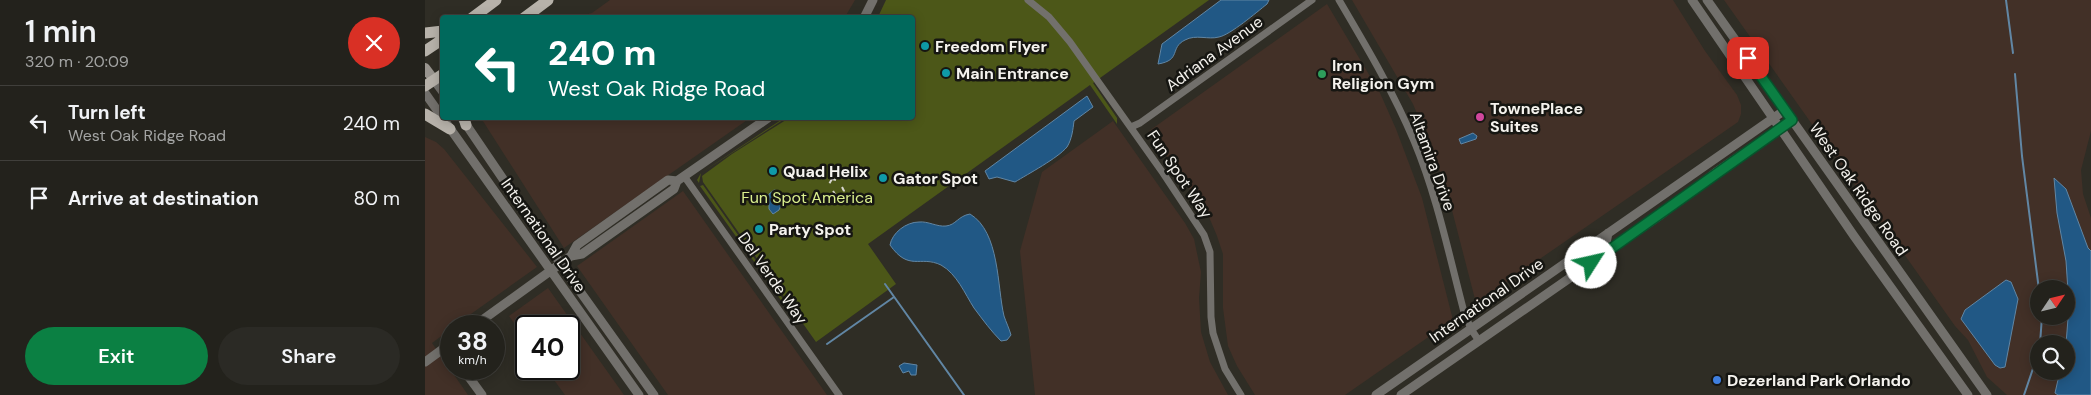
<!DOCTYPE html>
<html lang="en">
<head>
<meta charset="utf-8">
<style>
	body { margin:0; font-family:"DM Sans",sans-serif; background:#2b2a25; color:#f1f3f6; height:100vh; display:flex; flex-direction:column; font-size:19px; white-space:nowrap }
	* { box-sizing:border-box; margin:0 }
	p { font-size:16px; color:#a3a4a3 }
	.icon { flex:none; width:28px; height:28px; fill:none; stroke:currentColor; stroke-width:2; stroke-linecap:round; stroke-linejoin:round }
	.map { position:relative; flex:1; overflow:hidden }
	.panel { display:flex; flex-direction:column; background:#23221c; width:425px }
	.panel>* { flex:none }
	.hud { position:absolute; left:15px; top:15px; width:475px; height:105px; border-radius:5px; box-shadow:0 2px 12px #0003,0 0 0 1px #403f3b; background:#00695c; color:#fff; overflow:hidden }
	.needle { width:32px; rotate:55deg }
	.fabs { position:absolute; left:1605px; top:280px; display:grid; gap:10px }
	.fabs a { display:grid; place-items:center; width:45px; height:45px; border-radius:50%; background:#23221c; box-shadow:0 2px 12px #0003,0 0 0 1px #403f3b; font-size:25px }
	.speed { position:absolute; left:15px; top:315px; display:flex; gap:10px; font-size:25px; font-weight:700; text-align:center }
	.speed>* { display:grid; place-content:center; width:65px; height:65px; border-radius:50%; background:#23221c; box-shadow:0 2px 12px #0003,0 0 0 1px #403f3b; line-height:1 }
	.speed small { font-size:12px; font-weight:400 }
	.speed .limit { border:2px solid #111; border-radius:8px; background:#fff; color:#111 }
	.pin { position:absolute; display:grid; place-items:center; width:42px; height:42px; color:#fff; margin:-21px; border-radius:10px; box-shadow:0 2px 8px #0006 }
	.me { position:absolute; width:55px; margin:-28px; rotate:55deg; stroke-linejoin:round; filter:drop-shadow(0 0 4px #0008) }
	.turn { display:flex; align-items:center; gap:18px; height:105px; padding:0 25px; font-size:22px }
	.turn .icon { width:65px; height:65px; stroke-width:2.5 }
	.turn b { display:block; font-size:35px; line-height:42px }
	.round { display:grid; place-items:center; flex:none; width:52px; height:52px; border-radius:26px; background:#2b2a25 }
	.summary { display:flex; align-items:center; justify-content:space-between; height:85px; padding:0 25px }
	h1 { font-size:30px; font-weight:600; line-height:38px }
	.action { display:flex; gap:10px; margin-top:auto; padding:10px 25px }
	.action a { flex:1; height:58px; border-radius:30px; background:#0b8043; color:#fff; font-size:20px; font-weight:600; line-height:58px; text-align:center }
	.action a+a { background:#2b2a25; color:#f1f3f6 }
	ul { padding:0; list-style:none }
	li { display:flex; align-items:center; gap:15px; height:75px; padding:0 25px; border-top:1px solid #403f3b }
	li div { flex:1 }
	li b { display:block; font-size:19px }
	li em { font-style:normal }
	main { display:flex; flex:1; min-height:0 }
	.map>svg:first-child { display:block }
</style>
</head>
<body>
<main>
<section class="panel">
<div class="summary"><div><h1>1 min</h1><p>320 m · 20:09</p></div><a class="round" style="background:#d93025;color:#fff"><svg class="icon" aria-label="close" viewBox="0 0 24 24"><path d="M6 6l12 12M18 6L6 18"/></svg></a></div>
<ul>
<li><svg class="icon" aria-label="left" viewBox="0 0 24 24"><path d="M17 20v-9H6M10 6l-5 5 5 5"/></svg><div><b>Turn left</b><p>West Oak Ridge Road</p></div><em>240 m</em></li>
<li><svg class="icon" aria-label="arrive" viewBox="0 0 24 24"><path d="M6 21V4h12l-3 4 3 4H6"/></svg><div><b>Arrive at destination</b></div><em>80 m</em></li>
</ul>
<div class="action"><a>Exit</a><a>Share</a></div>
</section>
<div class="map">
<svg width="1666" height="395" viewBox="0 0 1666 395">
	<rect width="100%" height="100%" fill="#2f2d25"/>
	<path fill="#423027" fill-rule="evenodd" d="M 185,0 L 430,0 L 420,17 L 152,17 L 167,13 Z
		M 927,0 L 1248,0 L 1280,51 L 1312,95 L 1316,105 L 1316,114 L 1313,122 L 1051,303 L 1021,187 L 1002,138 L 988,104 Z
		M 1299,0 L 1666,0 L 1666,131 L 1656,170 L 1658,194 L 1666,218 L 1666,395 L 1582,395 L 1562,377 L 1543,340 L 1530,326 ZM 1614,289 L 1641,289 L 1641,316 L 1614,316 ZM 1614,344 L 1641,344 L 1641,371 L 1614,371 Z
		M 902,4 L 955,93 L 971,129 L 997,198 L 1028,320 L 920,395 L 830,395 L 812,366 L 803,346 L 798,308 L 798,254 L 792,236 L 784,217 L 724,131 Z
		M 56,118 L 325,118 L 139,248 Z
		M 688,121 L 760,223 L 769,239 L 776,272 L 774,298 L 776,332 L 785,362 L 803,395 L 610,395 L 595,251 L 617,172 Z
		M 0,137 L 11,142 L 19,149 L 112,267 L 29,326 L 26,326 L 26,329 L 7,343 L 43,395 L 0,395 Z
		M 258,191 L 402,395 L 243,395 L 152,266 Z
		M 123,288 L 199,395 L 140,395 L 121,369 L 144,369 L 144,326 L 101,326 L 101,340 L 84,316 Z"/>
	<path fill="#4c5718" d="M 461,0 L 784,0 L 668,83 L 692,118 L 692,124 L 665,85 L 443,244 L 471,284 L 391,342 L 278,182 L 277,176 L 307,154 L 364,118 L 488,118 L 488,18 L 453,17 Z
		M 359,118 L 361,118 L 276,173 L 274,183 L 272,180 L 276,173 Z
		M 278,185 L 332,262 L 330,263 L 275,186 Z
		M 333,264 L 368,313 L 370,315 L 365,313 L 331,265 Z"/>
	<path fill="#215885" stroke="#6186a4" d="M 796,0 L 844,0 L 842,4 C 832,12 805,35 794,37 C 783,40 771,34 760,40 C 744,48 757,60 733,64 L 737,44 Z
		M 662,96 L 668,107 L 649,121 C 648,129 647,139 642,147 C 633,158 603,174 590,182 L 572,177 L 564,179 L 560,171 Z
		M 1048,133 L 1052,136 L 1051,139 L 1036,144 L 1034,139 Z
		M 1629,178 L 1641,189 L 1663,248 L 1666,251 L 1666,395 L 1633,395 L 1630,393 L 1635,371 L 1641,371 L 1641,344 L 1644,306 L 1641,261 L 1632,213 Z
		M 349,190 L 353,191 L 358,200 L 354,210 L 348,214 L 344,209 L 344,194 Z
		M 545,214 C 575,232 572,287 579,316 C 581,322 584,328 586,335 L 582,340 L 576,341 C 566,331 558,320 549,308 C 540,294 532,274 516,265 C 495,255 484,272 465,245 C 467,233 481,222 494,222 C 503,221 512,227 521,226 C 531,225 533,216 545,214 Z
		M 1581,280 L 1586,282 L 1593,299 L 1580,367 L 1575,368 L 1570,365 L 1536,319 L 1540,310 Z
		M 479,363 L 492,365 L 491,375 L 486,375 L 484,371 L 478,373 L 474,366 Z"/>
	<g fill="none" stroke-linecap="round" stroke-linejoin="round">
		<path stroke="#6186a4" stroke-width="2" d="M 1581,0 L 1588,53
			M 1590,74 L 1597,156 L 1614,290
			M 460,284 L 539,395
			M 402,344 L 469,297
			M 1615,344 L 1617,316
			M 1599,395 L 1614,351"/>
		<path stroke="#72706c" stroke-width="7" d="M 603,0 L 624,17 L 645,42 L 738,173 L 779,235 L 785,252 L 786,317 L 788,333 L 800,369 L 816,395
			M 914,0 C 941,46 968,91 989,141 C 1012,196 1024,255 1039,312 L 1046,329 L 1054,341
			M 706,127 L 715,123 L 887,0
			M 259,176 L 414,395"/>
		<path stroke="#72706c" stroke-width="9" d="M 1267,0 L 1429,236 L 1543,395
			M 1282,0 L 1562,395
			M 439,18 L 448,0
			M 9,80 L 18,92
			M 0,93 L 214,395
			M 38,120 L 144,276 L 229,395
			M 146,256 L 152,245 L 243,180 L 252,181
			M 1171,257 L 1181,243 L 1183,233
			M 49,326 L 146,256 L 157,254 L 249,189 L 252,181 L 343,118
			M 0,362 L 26,343
			M 38,369 L 57,395
			M 951,395 L 1360,110
			M 976,395 L 1237,214 L 1290,173 L 1367,120"/>
		<path stroke="#99958f" stroke-width="10" d="M 0,68 L 9,80"/>
		<path stroke="#b7b2aa" stroke-width="11" d="M 47,18 L 71,0
			M 99,18 L 123,0
			M 0,33 L 18,31
			M 0,51 L 18,39
			M 0,86 L 18,74
			M 0,114 L 25,129
			M 39,118 L 41,125"/>
		<path stroke="#d8d6d0" stroke-width="2" stroke-dasharray="9 9" stroke-linecap="butt" d="M 411,180 L 407,179 L 404,184 L 411,196 L 416,197 L 419,195 L 419,191 L 417,187"/>
	</g>
	<g fill="none" stroke-linecap="round" stroke-linejoin="round">
		<g stroke="#07532c" stroke-width="12">
			<path id="route" d="M 1166,263 L 1367,120 L 1323,58"/>
		</g>
		<use href="#route" stroke="#0b8043" stroke-width="9"/>
	</g>
	<g fill="#0f9aa8" stroke="#161612" stroke-width="2">
		<circle cx="500" cy="46" r="5"/>
		<circle cx="521" cy="73" r="5"/>
		<circle cx="348" cy="171" r="5"/>
		<circle cx="458" cy="178" r="5"/>
		<circle cx="334" cy="229" r="5"/>
	</g>
	<circle fill="#2e9e5b" stroke="#161612" stroke-width="2" cx="897" cy="74" r="5"/>
	<circle fill="#d1479c" stroke="#161612" stroke-width="2" cx="1055" cy="117" r="5"/>
	<circle fill="#3f7fe0" stroke="#161612" stroke-width="2" cx="1292" cy="380" r="5"/>
	<g text-anchor="middle" stroke-width="5" stroke-linejoin="round" paint-order="stroke">
		<g font-size="16" font-weight="bold" fill="#f5f3ee" stroke="#161612" text-anchor="start">
			<text x="510" y="52">Freedom Flyer</text>
			<text x="907" y="71">Iron<tspan x="907" dy="18">Religion Gym</tspan></text>
			<text x="531" y="79">Main Entrance</text>
			<text x="1065" y="114">TownePlace<tspan x="1065" dy="18">Suites</tspan></text>
			<text x="358" y="177">Quad Helix</text>
			<text x="468" y="184">Gator Spot</text>
			<text x="344" y="235">Party Spot</text>
			<text x="1302" y="386">Dezerland Park Orlando</text>
		</g>
		<g font-size="16" fill="#f5f3ee" stroke="#161612">
			<text transform="translate(789 53) rotate(-36)" y="6">Adriana Avenue</text>
			<text transform="translate(1008 161) rotate(70)" y="6">Altamira Drive</text>
			<text transform="translate(755 174) rotate(56)" y="6">Fun Spot Way</text>
			<text transform="translate(1434 189) rotate(55)" y="6">West Oak Ridge Road</text>
			<text transform="translate(119 235) rotate(55)" y="6">International Drive</text>
			<text transform="translate(348 278) rotate(55)" y="6">Del Verde Way</text>
			<text transform="translate(1061 300) rotate(-35)" y="6">International Drive</text>
		</g>
		<g font-size="16" fill="#daef8e" stroke="#161612">
			<text x="382" y="203">Fun Spot America</text>
		</g>
	</g>
</svg>
<div class="fabs">
<a><svg class="needle" viewBox="-14 -14 28 28"><path d="M0-13l5 13h-10z" fill="#e53935"/><path d="M0 13l5-13h-10z" fill="#a3a4a3"/></svg></a>
<a><svg class="icon" aria-label="search" viewBox="0 0 24 24"><circle cx="10" cy="10" r="6"/><path d="M15 15l6 6"/></svg></a>
</div>
<div class="speed"><div>38<small>km/h</small></div><div class="limit">40</div></div>
<div class="pin" style="left:1323px;top:58px;background:#d93025"><svg class="icon" aria-label="arrive" viewBox="0 0 24 24"><path d="M6 21V4h12l-3 4 3 4H6"/></svg></div>
<svg class="me" style="left:1166px;top:263px" viewBox="-20 -20 40 40"><circle r="19" fill="#fff"/><path d="M0-13L10 11 0 6-10 11z" fill="#0b8043"/></svg>
<div class="hud">
<div class="turn"><svg class="icon" aria-label="left" viewBox="0 0 24 24"><path d="M17 20v-9H6M10 6l-5 5 5 5"/></svg><div><b>240 m</b>West Oak Ridge Road</div></div>
</div>
</div>
</main>
</body>
</html>
